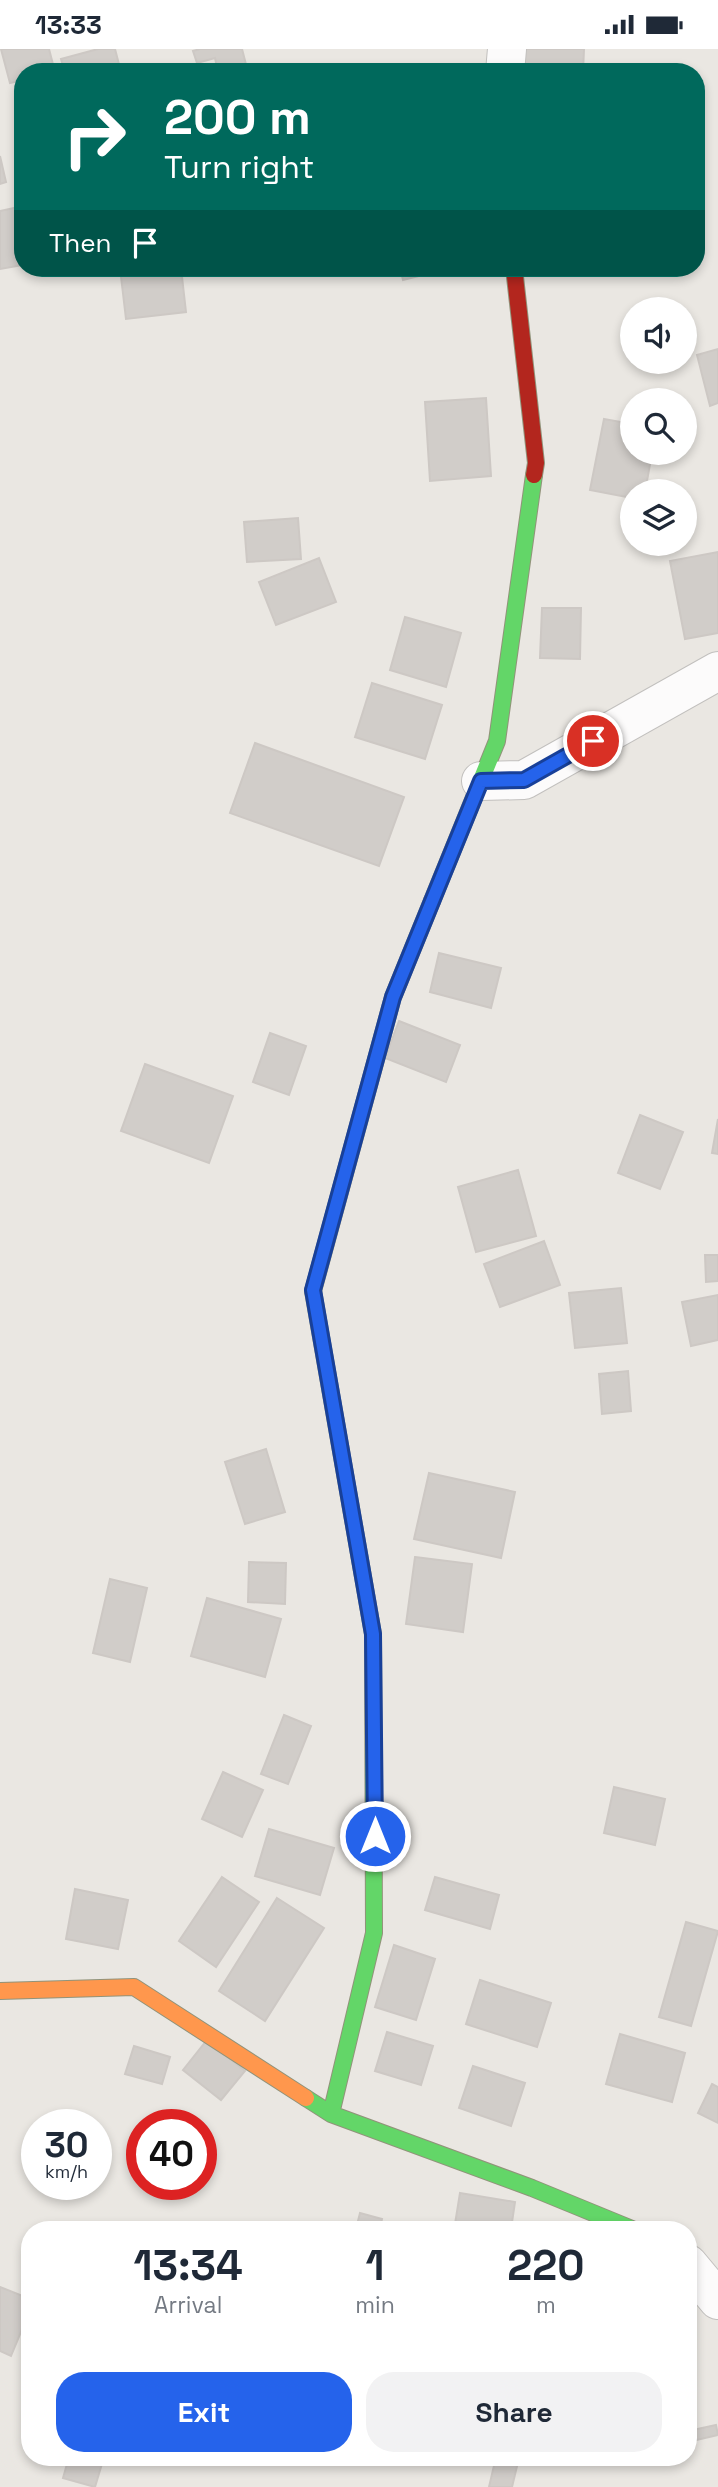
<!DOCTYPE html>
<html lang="en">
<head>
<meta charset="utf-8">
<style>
	body { margin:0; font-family:"Space Grotesk",sans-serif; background:#f2f2f3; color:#1f2937; height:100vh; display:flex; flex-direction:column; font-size:26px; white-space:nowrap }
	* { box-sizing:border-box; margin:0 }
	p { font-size:23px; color:#747a83 }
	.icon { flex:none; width:38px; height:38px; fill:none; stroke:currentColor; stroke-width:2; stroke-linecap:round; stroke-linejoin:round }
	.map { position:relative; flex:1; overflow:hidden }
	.side { position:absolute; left:21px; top:2172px; width:676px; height:245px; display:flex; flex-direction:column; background:#fff; border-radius:28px; box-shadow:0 4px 10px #0003 }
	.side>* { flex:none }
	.guide { position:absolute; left:14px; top:14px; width:691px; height:214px; border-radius:28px; box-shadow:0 4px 10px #0003; background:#00695c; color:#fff; overflow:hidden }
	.fabs { position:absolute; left:620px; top:248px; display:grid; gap:14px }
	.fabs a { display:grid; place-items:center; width:77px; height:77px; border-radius:50%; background:#fff; box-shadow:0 4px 10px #0003; font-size:35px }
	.speed { position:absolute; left:21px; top:2060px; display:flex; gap:14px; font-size:35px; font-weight:700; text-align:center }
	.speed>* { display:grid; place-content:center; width:91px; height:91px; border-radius:50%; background:#fff; box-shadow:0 4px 10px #0003; line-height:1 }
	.speed small { font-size:18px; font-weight:400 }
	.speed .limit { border:10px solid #d22; background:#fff; color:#111 }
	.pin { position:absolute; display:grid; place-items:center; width:60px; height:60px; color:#fff; margin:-30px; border:4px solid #fff; border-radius:50%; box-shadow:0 2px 7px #0007 }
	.me { position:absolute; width:77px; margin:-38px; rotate:0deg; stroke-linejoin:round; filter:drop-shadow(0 0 5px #0008) }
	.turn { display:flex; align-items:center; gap:24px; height:147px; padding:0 35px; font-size:32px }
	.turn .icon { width:91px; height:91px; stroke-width:2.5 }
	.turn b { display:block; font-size:49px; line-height:60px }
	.then { display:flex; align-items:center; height:66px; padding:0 35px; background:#0003; gap:14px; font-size:26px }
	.eta { display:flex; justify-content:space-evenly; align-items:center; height:119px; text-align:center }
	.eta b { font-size:42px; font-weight:700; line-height:49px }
	.button { display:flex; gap:14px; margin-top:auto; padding:14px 35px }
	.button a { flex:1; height:80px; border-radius:28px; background:#2563eb; color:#fff; font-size:28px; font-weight:700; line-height:80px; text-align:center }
	.button a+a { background:#f2f2f3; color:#1f2937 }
	.status { display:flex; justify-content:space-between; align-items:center; height:49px; padding:0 35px; background:#fff; direction:ltr }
	.status svg { height:19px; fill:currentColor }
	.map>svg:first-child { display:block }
</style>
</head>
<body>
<div class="status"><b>13:33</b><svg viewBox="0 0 49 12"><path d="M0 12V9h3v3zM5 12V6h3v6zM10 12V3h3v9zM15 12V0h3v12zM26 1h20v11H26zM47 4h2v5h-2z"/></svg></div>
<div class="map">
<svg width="718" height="2438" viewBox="0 0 718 2438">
	<rect width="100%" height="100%" fill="#eae7e2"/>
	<path fill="#d1cdc9" stroke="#cdc8c4" stroke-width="2" d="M 1,0 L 49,0 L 55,23 L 23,23 L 23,31 L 10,34 Z
		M 98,0 L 115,0 L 121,23 L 65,23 L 61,10 Z
		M 200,0 L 242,0 L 248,23 L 218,23 L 215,9 L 197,14 L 193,2 Z
		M 524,0 L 584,0 L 583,23 L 524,23 Z
		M 0,107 L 6,133 L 0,135 Z
		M 23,157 L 23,216 L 0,220 L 0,162 Z
		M 120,219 L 181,219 L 186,263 L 126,270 Z
		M 249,219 L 377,219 L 377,221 L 313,221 L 313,225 L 249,225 Z
		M 400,219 L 450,219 L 403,231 Z
		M 718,300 L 718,354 L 710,357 L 697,306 Z
		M 486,349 L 491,427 L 430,432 L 425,353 Z
		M 604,370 L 632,375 L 632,404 L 652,404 L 645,443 L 632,443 L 632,449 L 590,441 Z
		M 298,469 L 301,510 L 247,513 L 244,473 Z
		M 718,503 L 718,584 L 685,590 L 670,512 Z
		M 319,509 L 336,553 L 276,576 L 259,533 Z
		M 542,559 L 581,559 L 580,610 L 540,609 Z
		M 405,568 L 461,584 L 446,638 L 390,621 Z
		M 372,634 L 442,656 L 425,710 L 355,688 Z
		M 255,694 L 404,748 L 379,817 L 230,764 Z
		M 439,904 L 501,919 L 491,959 L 430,943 Z
		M 399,972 L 460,996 L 446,1033 L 385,1009 Z
		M 270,984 L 306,997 L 289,1046 L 253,1033 Z
		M 145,1015 L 233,1047 L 209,1114 L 121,1082 Z
		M 640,1066 L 683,1083 L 660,1140 L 618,1124 Z
		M 718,1070 L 718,1105 L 712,1104 Z
		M 518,1121 L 536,1187 L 476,1203 L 458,1138 Z
		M 544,1192 L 560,1236 L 500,1258 L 484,1215 Z
		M 705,1206 L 718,1206 L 718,1232 L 706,1233 Z
		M 621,1239 L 627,1294 L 575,1299 L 569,1244 Z
		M 718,1246 L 718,1291 L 691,1297 L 682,1253 Z
		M 628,1322 L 631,1362 L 602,1365 L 599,1325 Z
		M 266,1400 L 285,1463 L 245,1475 L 225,1413 Z
		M 429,1424 L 515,1443 L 501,1509 L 414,1490 Z
		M 415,1508 L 472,1515 L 463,1583 L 406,1575 Z
		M 249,1513 L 286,1514 L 285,1555 L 248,1553 Z
		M 110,1530 L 147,1539 L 130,1613 L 93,1604 Z
		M 207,1549 L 281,1570 L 265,1628 L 191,1607 Z
		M 284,1666 L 311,1677 L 288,1735 L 261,1725 Z
		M 223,1723 L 263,1741 L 242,1788 L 202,1770 Z
		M 614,1738 L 665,1750 L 655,1796 L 604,1784 Z
		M 269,1780 L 334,1799 L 320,1846 L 255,1827 Z
		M 222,1828 L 259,1853 L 216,1918 L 179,1892 Z
		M 435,1828 L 499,1846 L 490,1880 L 425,1861 Z
		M 75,1840 L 128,1851 L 118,1900 L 66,1890 Z
		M 277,1849 L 324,1879 L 265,1972 L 219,1942 Z
		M 686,1873 L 718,1882 L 691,1977 L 659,1968 Z
		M 394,1896 L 435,1910 L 416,1971 L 375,1958 Z
		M 480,1931 L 551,1954 L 537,1998 L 466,1975 Z
		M 387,1983 L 433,1997 L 421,2036 L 375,2022 Z
		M 620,1985 L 685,2004 L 672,2053 L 606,2035 Z
		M 207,1991 L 245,2022 L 221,2051 L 183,2021 Z
		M 134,1997 L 170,2008 L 162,2035 L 125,2025 Z
		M 473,2017 L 525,2034 L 511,2077 L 459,2059 Z
		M 712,2035 L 718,2038 L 718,2074 L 698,2064 Z
		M 460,2144 L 515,2153 L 511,2180 L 489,2180 L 455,2175 Z
		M 360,2164 L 382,2170 L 380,2180 L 356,2180 Z
		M 0,2238 L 30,2250 L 30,2261 L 11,2307 L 0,2302 Z
		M 716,2376 L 718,2386 L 688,2393 L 688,2382 Z
		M 69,2408 L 104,2408 L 95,2438 L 63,2429 Z
		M 496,2408 L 513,2408 L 518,2413 L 512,2438 L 489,2438 Z"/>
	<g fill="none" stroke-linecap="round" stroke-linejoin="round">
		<g stroke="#c2c0be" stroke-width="40">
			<path id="street" d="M 505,23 L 507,0
				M 481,732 L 524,731 L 718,622
				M 688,2215 L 718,2251"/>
		</g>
		<g stroke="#91937a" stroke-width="18">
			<path id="fast" d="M 432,852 L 497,692 L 534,426
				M 313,1242 L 373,1585 L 374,1884 L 331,2065
				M 306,2049 L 331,2065 L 532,2139 L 632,2180"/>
		</g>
		<g stroke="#91937a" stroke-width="18">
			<path id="slow" d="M 313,1242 L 393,948 L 432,852
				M 0,1942 L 134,1938 L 306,2049"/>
		</g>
		<g stroke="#91937a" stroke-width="18">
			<path id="jam" d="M 514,219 L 536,414 L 534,426"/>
		</g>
		<use href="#street" stroke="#fcfbfb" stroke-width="38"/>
		<use href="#fast" stroke="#63d668" stroke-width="16"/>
		<use href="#slow" stroke="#ff974d" stroke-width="16"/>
		<use href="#jam" stroke="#b3261e" stroke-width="16"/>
	</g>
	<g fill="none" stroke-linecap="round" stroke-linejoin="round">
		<g stroke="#184099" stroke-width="18">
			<path id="route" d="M 375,1787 L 373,1585 L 313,1241 L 393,948 L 481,732 L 524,731 L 593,692"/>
		</g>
		<use href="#route" stroke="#2563eb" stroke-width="12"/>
	</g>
</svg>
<div class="fabs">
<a><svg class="icon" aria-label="sound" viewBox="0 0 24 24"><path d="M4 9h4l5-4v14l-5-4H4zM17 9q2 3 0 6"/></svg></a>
<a><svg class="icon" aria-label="search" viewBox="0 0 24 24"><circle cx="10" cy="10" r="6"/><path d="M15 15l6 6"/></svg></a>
<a><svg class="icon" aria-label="layers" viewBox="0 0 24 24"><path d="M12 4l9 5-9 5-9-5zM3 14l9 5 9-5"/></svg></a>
</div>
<div class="speed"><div>30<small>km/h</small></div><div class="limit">40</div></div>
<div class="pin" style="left:593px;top:692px;background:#d93025"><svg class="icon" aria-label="arrive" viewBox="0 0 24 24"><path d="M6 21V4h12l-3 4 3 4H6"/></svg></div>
<svg class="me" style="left:375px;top:1787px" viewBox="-20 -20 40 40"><circle r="17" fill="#2563eb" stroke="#fff" stroke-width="3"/><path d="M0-11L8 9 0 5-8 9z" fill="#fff"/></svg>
<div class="guide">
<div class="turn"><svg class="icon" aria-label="right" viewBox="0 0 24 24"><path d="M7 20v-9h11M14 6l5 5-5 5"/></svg><div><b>200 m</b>Turn right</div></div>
<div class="then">Then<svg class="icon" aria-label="arrive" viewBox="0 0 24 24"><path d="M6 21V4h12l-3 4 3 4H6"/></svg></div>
</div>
<section class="side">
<div class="eta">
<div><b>13:34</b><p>Arrival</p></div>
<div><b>1</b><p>min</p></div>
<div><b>220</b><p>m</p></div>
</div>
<div class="button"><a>Exit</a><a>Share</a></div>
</section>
</div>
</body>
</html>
